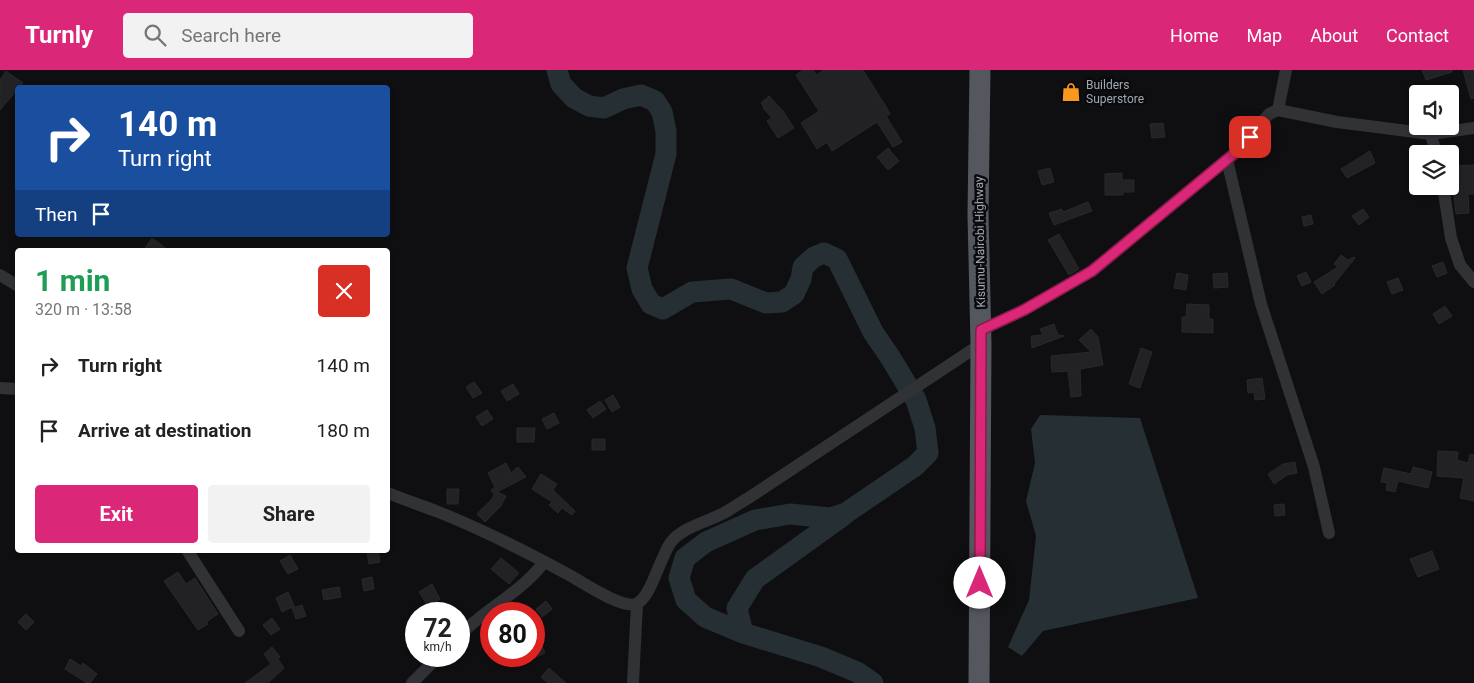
<!DOCTYPE html>
<html lang="en">
<head>
<meta charset="utf-8">
<style>
	body { margin:0; font-family:Roboto,sans-serif; background:#f2f2f2; color:#222; height:100vh; display:flex; flex-direction:column; font-size:19px; white-space:nowrap }
	* { box-sizing:border-box; margin:0 }
	p { font-size:16px; color:#767676 }
	.icon { flex:none; width:28px; height:28px; fill:none; stroke:currentColor; stroke-width:2; stroke-linecap:round; stroke-linejoin:round }
	.map { position:relative; flex:1; overflow:hidden }
	.panel { position:absolute; left:15px; top:178px; width:375px; height:305px; display:flex; flex-direction:column; background:#fff; border-radius:5px; box-shadow:0 1px 4px #0004 }
	.panel>* { flex:none }
	.hud { position:absolute; left:15px; top:15px; width:375px; height:152px; border-radius:5px; box-shadow:0 1px 4px #0004; background:#1a4fa0; color:#fff; overflow:hidden }
	.fabs { position:absolute; left:1409px; top:15px; display:grid; gap:10px }
	.fabs a { display:grid; place-items:center; width:50px; height:50px; border-radius:5px; background:#fff; box-shadow:0 1px 4px #0004; font-size:25px }
	.speed { position:absolute; left:405px; top:532px; display:flex; gap:10px; font-size:25px; font-weight:700; text-align:center }
	.speed>* { display:grid; place-content:center; width:65px; height:65px; border-radius:50%; background:#fff; box-shadow:0 1px 4px #0004; line-height:1 }
	.speed small { font-size:12px; font-weight:400 }
	.speed .limit { border:8px solid #d22; background:#fff; color:#111 }
	.pin { position:absolute; display:grid; place-items:center; width:42px; height:42px; color:#fff; margin:-21px; border-radius:10px; box-shadow:0 2px 8px #0006 }
	.me { position:absolute; width:55px; margin:-28px; rotate:0deg; stroke-linejoin:round; filter:drop-shadow(0 0 4px #0008) }
	.turn { display:flex; align-items:center; gap:18px; height:105px; padding:0 20px; font-size:22px }
	.turn .icon { width:65px; height:65px; stroke-width:2.5 }
	.turn b { display:block; font-size:35px; line-height:42px }
	.then { display:flex; align-items:center; height:48px; padding:0 20px; background:#0003; gap:10px; font-size:19px }
	.round { display:grid; place-items:center; flex:none; width:52px; height:52px; border-radius:5px; background:#f2f2f2 }
	.summary { display:flex; align-items:center; justify-content:space-between; height:85px; padding:0 20px }
	h1 { font-size:30px; font-weight:700; line-height:38px; color:#1e9e55 }
	.primary-button { display:flex; gap:10px; margin-top:auto; padding:10px 20px }
	.primary-button a { flex:1; height:58px; border-radius:5px; background:#db2777; color:#fff; font-size:20px; font-weight:700; line-height:58px; text-align:center }
	.primary-button a+a { background:#f2f2f2; color:#222 }
	ul { padding:0; list-style:none }
	li { display:flex; align-items:center; gap:15px; height:65px; padding:0 20px }
	li div { flex:1 }
	li b { display:block; font-size:19px }
	li em { font-style:normal }
	header { display:flex; align-items:center; gap:30px; box-sizing:border-box; height:70px; padding:0 25px; background:#db2777; color:#fff }
	header strong { font-size:24px }
	nav { display:flex; gap:28px; margin-inline-start:auto; font-size:18px }
	.search { width:350px; height:45px; background:#f2f2f2; display:flex; align-items:center; gap:12px; box-sizing:border-box; padding:0 18px; border-radius:5px; color:#767676; font-size:19px }
	.map>svg:first-child { display:block }
</style>
</head>
<body>
<header>
<strong>Turnly</strong>
<div class="search"><svg class="icon" aria-label="search" viewBox="0 0 24 24"><circle cx="10" cy="10" r="6"/><path d="M15 15l6 6"/></svg>Search here</div>
<nav><a>Home</a><a>Map</a><a>About</a><a>Contact</a></nav>
</header>
<div class="map">
<svg width="1474" height="613" viewBox="0 0 1474 613">
	<rect width="100%" height="100%" fill="#0f0f11"/>
	<path fill="#252f34" d="M 1040,345 L 1140,348 L 1198,528 L 1043,561 L 1022,586 L 1008,577 L 1029,530 L 1036,466 L 1026,431 L 1035,393 L 1031,359 Z"/>
	<g fill="none" stroke-linecap="round" stroke-linejoin="round">
		<path stroke="#252f34" stroke-width="21" d="M 557,0 L 561,14 L 574,28 L 589,36 L 604,38 L 623,29 L 641,25 L 655,31 L 662,42 L 666,61 L 666,84 L 637,198 L 642,219 L 651,234 L 663,239 L 692,222 L 731,219 L 766,233 L 782,232 L 794,224 L 801,209 L 803,197 L 814,187 L 824,183 L 837,189 L 873,262 L 890,287 L 916,330 L 925,358 L 928,383 L 915,396 L 846,443 L 830,448 L 790,444 L 755,450 L 706,472 L 685,488 L 679,508 L 686,530 L 705,547 L 743,563 L 821,587 L 857,602 L 873,613
			M 743,563 L 737,538 L 755,509 L 844,445"/>
	</g>
	<path fill="#222225" stroke="#29292d" d="M 803,0 L 813,0 L 816,5 L 824,0 L 863,0 L 885,35 L 890,44 L 886,46 L 902,72 L 893,77 L 877,52 L 832,81 L 827,72 L 817,79 L 801,53 L 819,41 L 796,5 Z
		M 1422,0 L 1452,0 L 1452,2 L 1426,10 Z
		M 1463,0 L 1474,0 L 1474,28 L 1471,29 Z
		M 6,1 L 23,13 L 0,40 L 0,10 Z
		M 769,26 L 783,41 L 794,58 L 778,68 L 767,51 L 772,48 L 763,38 L 764,37 L 761,33 Z
		M 1163,53 L 1165,67 L 1152,68 L 1150,54 Z
		M 888,78 L 899,91 L 888,100 L 877,87 Z
		M 1370,81 L 1375,93 L 1347,108 L 1341,99 Z
		M 1474,95 L 1474,124 L 1468,124 L 1469,143 L 1456,144 L 1454,125 L 1453,125 L 1451,115 L 1450,96 Z
		M 1050,98 L 1054,112 L 1042,115 L 1038,101 Z
		M 1122,103 L 1122,110 L 1134,110 L 1134,122 L 1123,122 L 1123,125 L 1105,125 L 1105,104 Z
		M 1088,132 L 1092,141 L 1054,155 L 1049,143 L 1062,139 L 1063,142 Z
		M 1363,139 L 1369,147 L 1359,155 L 1352,146 Z
		M 1311,145 L 1313,154 L 1304,156 L 1302,147 Z
		M 1059,164 L 1079,199 L 1069,205 L 1048,170 Z
		M 152,168 L 168,180 L 144,180 Z
		M 1341,185 L 1348,190 L 1354,187 L 1355,188 L 1334,214 L 1335,215 L 1322,224 L 1314,212 L 1338,197 L 1334,194 Z
		M 1443,192 L 1447,203 L 1437,207 L 1432,196 Z
		M 1306,202 L 1311,212 L 1302,216 L 1297,206 Z
		M 1177,203 L 1188,205 L 1186,220 L 1174,218 Z
		M 1227,203 L 1228,217 L 1214,218 L 1213,204 Z
		M 1398,208 L 1403,220 L 1392,224 L 1387,212 Z
		M 1187,234 L 1209,235 L 1209,249 L 1213,249 L 1213,263 L 1182,262 L 1182,247 L 1186,247 Z
		M 1445,236 L 1452,246 L 1439,254 L 1433,244 Z
		M 1054,254 L 1058,265 L 1064,266 L 1032,278 L 1031,266 L 1043,265 L 1040,259 Z
		M 1091,259 L 1098,267 L 1103,295 L 1080,299 L 1081,326 L 1071,327 L 1068,301 L 1052,302 L 1051,286 L 1091,282 L 1079,270 Z
		M 1141,278 L 1152,282 L 1140,318 L 1129,314 Z
		M 1262,308 L 1265,329 L 1255,330 L 1254,322 L 1248,323 L 1247,310 Z
		M 474,312 L 482,323 L 473,328 L 466,317 Z
		M 513,314 L 519,324 L 507,331 L 501,321 Z
		M 613,325 L 620,337 L 612,342 L 605,330 Z
		M 600,331 L 606,339 L 593,348 L 587,340 Z
		M 487,340 L 493,349 L 482,356 L 476,347 Z
		M 554,343 L 559,353 L 547,359 L 542,349 Z
		M 517,358 L 535,358 L 534,372 L 517,372 Z
		M 592,369 L 605,369 L 605,380 L 592,380 Z
		M 1438,381 L 1458,382 L 1457,390 L 1468,393 L 1470,384 L 1474,385 L 1474,431 L 1460,428 L 1464,408 L 1437,406 Z
		M 1295,392 L 1297,403 L 1287,405 L 1274,414 L 1268,404 L 1283,394 Z
		M 506,393 L 511,403 L 518,397 L 526,407 L 497,422 L 506,426 L 501,436 L 485,452 L 477,444 L 492,429 L 495,422 L 493,423 L 491,420 L 495,417 L 488,403 Z
		M 1413,397 L 1432,402 L 1428,418 L 1398,411 L 1395,422 L 1386,420 L 1387,413 L 1381,412 L 1384,398 L 1411,404 Z
		M 541,404 L 557,414 L 553,420 L 575,441 L 572,445 L 562,438 L 558,443 L 549,435 L 552,432 L 532,419 Z
		M 447,419 L 459,419 L 458,434 L 447,434 Z
		M 1284,434 L 1285,445 L 1275,446 L 1274,435 Z
		M 367,480 L 378,480 L 380,492 L 369,494 Z
		M 1432,481 L 1439,499 L 1418,507 L 1410,489 Z
		M 290,485 L 298,499 L 288,504 L 280,491 Z
		M 501,488 L 519,503 L 509,514 L 491,499 Z
		M 178,502 L 186,514 L 195,508 L 218,544 L 206,552 L 208,554 L 198,560 L 164,511 Z
		M 372,507 L 374,519 L 364,521 L 362,509 Z
		M 432,514 L 440,529 L 428,536 L 419,522 Z
		M 339,517 L 341,527 L 324,530 L 322,520 Z
		M 288,522 L 294,536 L 282,542 L 276,528 Z
		M 546,531 L 552,539 L 542,547 L 536,539 Z
		M 302,535 L 306,546 L 296,549 L 292,538 Z
		M 26,544 L 34,552 L 26,560 L 18,552 Z
		M 272,548 L 280,559 L 271,565 L 263,555 Z
		M 534,559 L 545,583 L 534,588 Z
		M 272,577 L 280,587 L 278,589 L 284,598 L 268,613 L 245,613 L 271,594 L 264,584 Z
		M 70,589 L 81,596 L 83,593 L 97,604 L 90,613 L 87,613 L 65,599 Z
		M 549,598 L 566,613 L 548,613 L 541,607 Z"/>
	<g fill="none" stroke-linecap="round" stroke-linejoin="round">
		<path stroke="#303236" stroke-width="12" d="M 1278,40 L 1337,52 L 1431,64 L 1474,58
			M 1431,64 L 1436,84
			M 1227,90 L 1261,234 L 1314,397 L 1329,463
			M 1443,116 L 1451,168 L 1460,195 L 1474,212
			M 0,205 L 18,216
			M 981,260 L 1024,240 L 1092,201 L 1241,78 L 1269,44 L 1278,40 L 1286,0
			M 0,318 L 18,319
			M 388,423 C 405,430 423,436 441,443 C 485,461 529,483 571,506 C 585,514 622,539 636,534 C 651,528 660,487 671,472 C 683,457 707,452 724,443 C 733,438 741,432 750,427 L 981,274
			M 187,480 L 239,561
			M 459,566 C 484,540 518,524 541,496
			M 412,613 L 439,586
			M 633,613 L 637,534"/>
		<path stroke="#54585e" stroke-width="21" d="M 979,613 L 981,274 L 978,145 L 980,0"/>
	</g>
	<g fill="none" stroke-linecap="round" stroke-linejoin="round">
		<g stroke="#8e194d" stroke-width="12">
			<path id="route" d="M 980,513 L 981,260 L 1024,240 L 1092,201 L 1241,78 L 1250,67"/>
		</g>
		<use href="#route" stroke="#db2777" stroke-width="9"/>
	</g>
	<defs>
		<g id="shop-bare" transform="scale(1.5)"><path d="M-5-2.5h2.3a2.7 3.5 0 0 1 5.4 0H5L5.5 6h-11ZM-1.5-2.5h3a1.5 2.3 0 0 0-3 0Z" fill="#fa981e" stroke="#0a0a0c" stroke-width="2.5" paint-order="stroke"/></g>
	</defs>
	<g fill-rule="evenodd">
		<use href="#shop-bare" x="1071" y="22"/>
	</g>
	<g text-anchor="middle" stroke-width="5" stroke-linejoin="round" paint-order="stroke">
		<g font-size="12" fill="#9fa7b2" stroke="#0a0a0c" text-anchor="start">
			<text x="1086" y="19">Builders<tspan x="1086" dy="14">Superstore</tspan></text>
		</g>
		<g font-size="12" fill="#9fa7b2" stroke="#0a0a0c">
			<text transform="translate(980 172) rotate(-91)" y="4">Kisumu-Nairobi Highway</text>
		</g>
	</g>
</svg>
<div class="fabs">
<a><svg class="icon" aria-label="sound" viewBox="0 0 24 24"><path d="M4 9h4l5-4v14l-5-4H4zM17 9q2 3 0 6"/></svg></a>
<a><svg class="icon" aria-label="layers" viewBox="0 0 24 24"><path d="M12 4l9 5-9 5-9-5zM3 14l9 5 9-5"/></svg></a>
</div>
<div class="speed"><div>72<small>km/h</small></div><div class="limit">80</div></div>
<div class="pin" style="left:1250px;top:67px;background:#d93025"><svg class="icon" aria-label="arrive" viewBox="0 0 24 24"><path d="M6 21V4h12l-3 4 3 4H6"/></svg></div>
<svg class="me" style="left:980px;top:513px" viewBox="-20 -20 40 40"><circle r="19" fill="#fff"/><path d="M0-13L10 11 0 6-10 11z" fill="#db2777"/></svg>
<div class="hud">
<div class="turn"><svg class="icon" aria-label="right" viewBox="0 0 24 24"><path d="M7 20v-9h11M14 6l5 5-5 5"/></svg><div><b>140 m</b>Turn right</div></div>
<div class="then">Then<svg class="icon" aria-label="arrive" viewBox="0 0 24 24"><path d="M6 21V4h12l-3 4 3 4H6"/></svg></div>
</div>
<section class="panel">
<div class="summary"><div><h1>1 min</h1><p>320 m · 13:58</p></div><a class="round" style="background:#d93025;color:#fff"><svg class="icon" aria-label="close" viewBox="0 0 24 24"><path d="M6 6l12 12M18 6L6 18"/></svg></a></div>
<ul>
<li><svg class="icon" aria-label="right" viewBox="0 0 24 24"><path d="M7 20v-9h11M14 6l5 5-5 5"/></svg><div><b>Turn right</b></div><em>140 m</em></li>
<li><svg class="icon" aria-label="arrive" viewBox="0 0 24 24"><path d="M6 21V4h12l-3 4 3 4H6"/></svg><div><b>Arrive at destination</b></div><em>180 m</em></li>
</ul>
<div class="primary-button"><a>Exit</a><a>Share</a></div>
</section>
</div>
</body>
</html>
